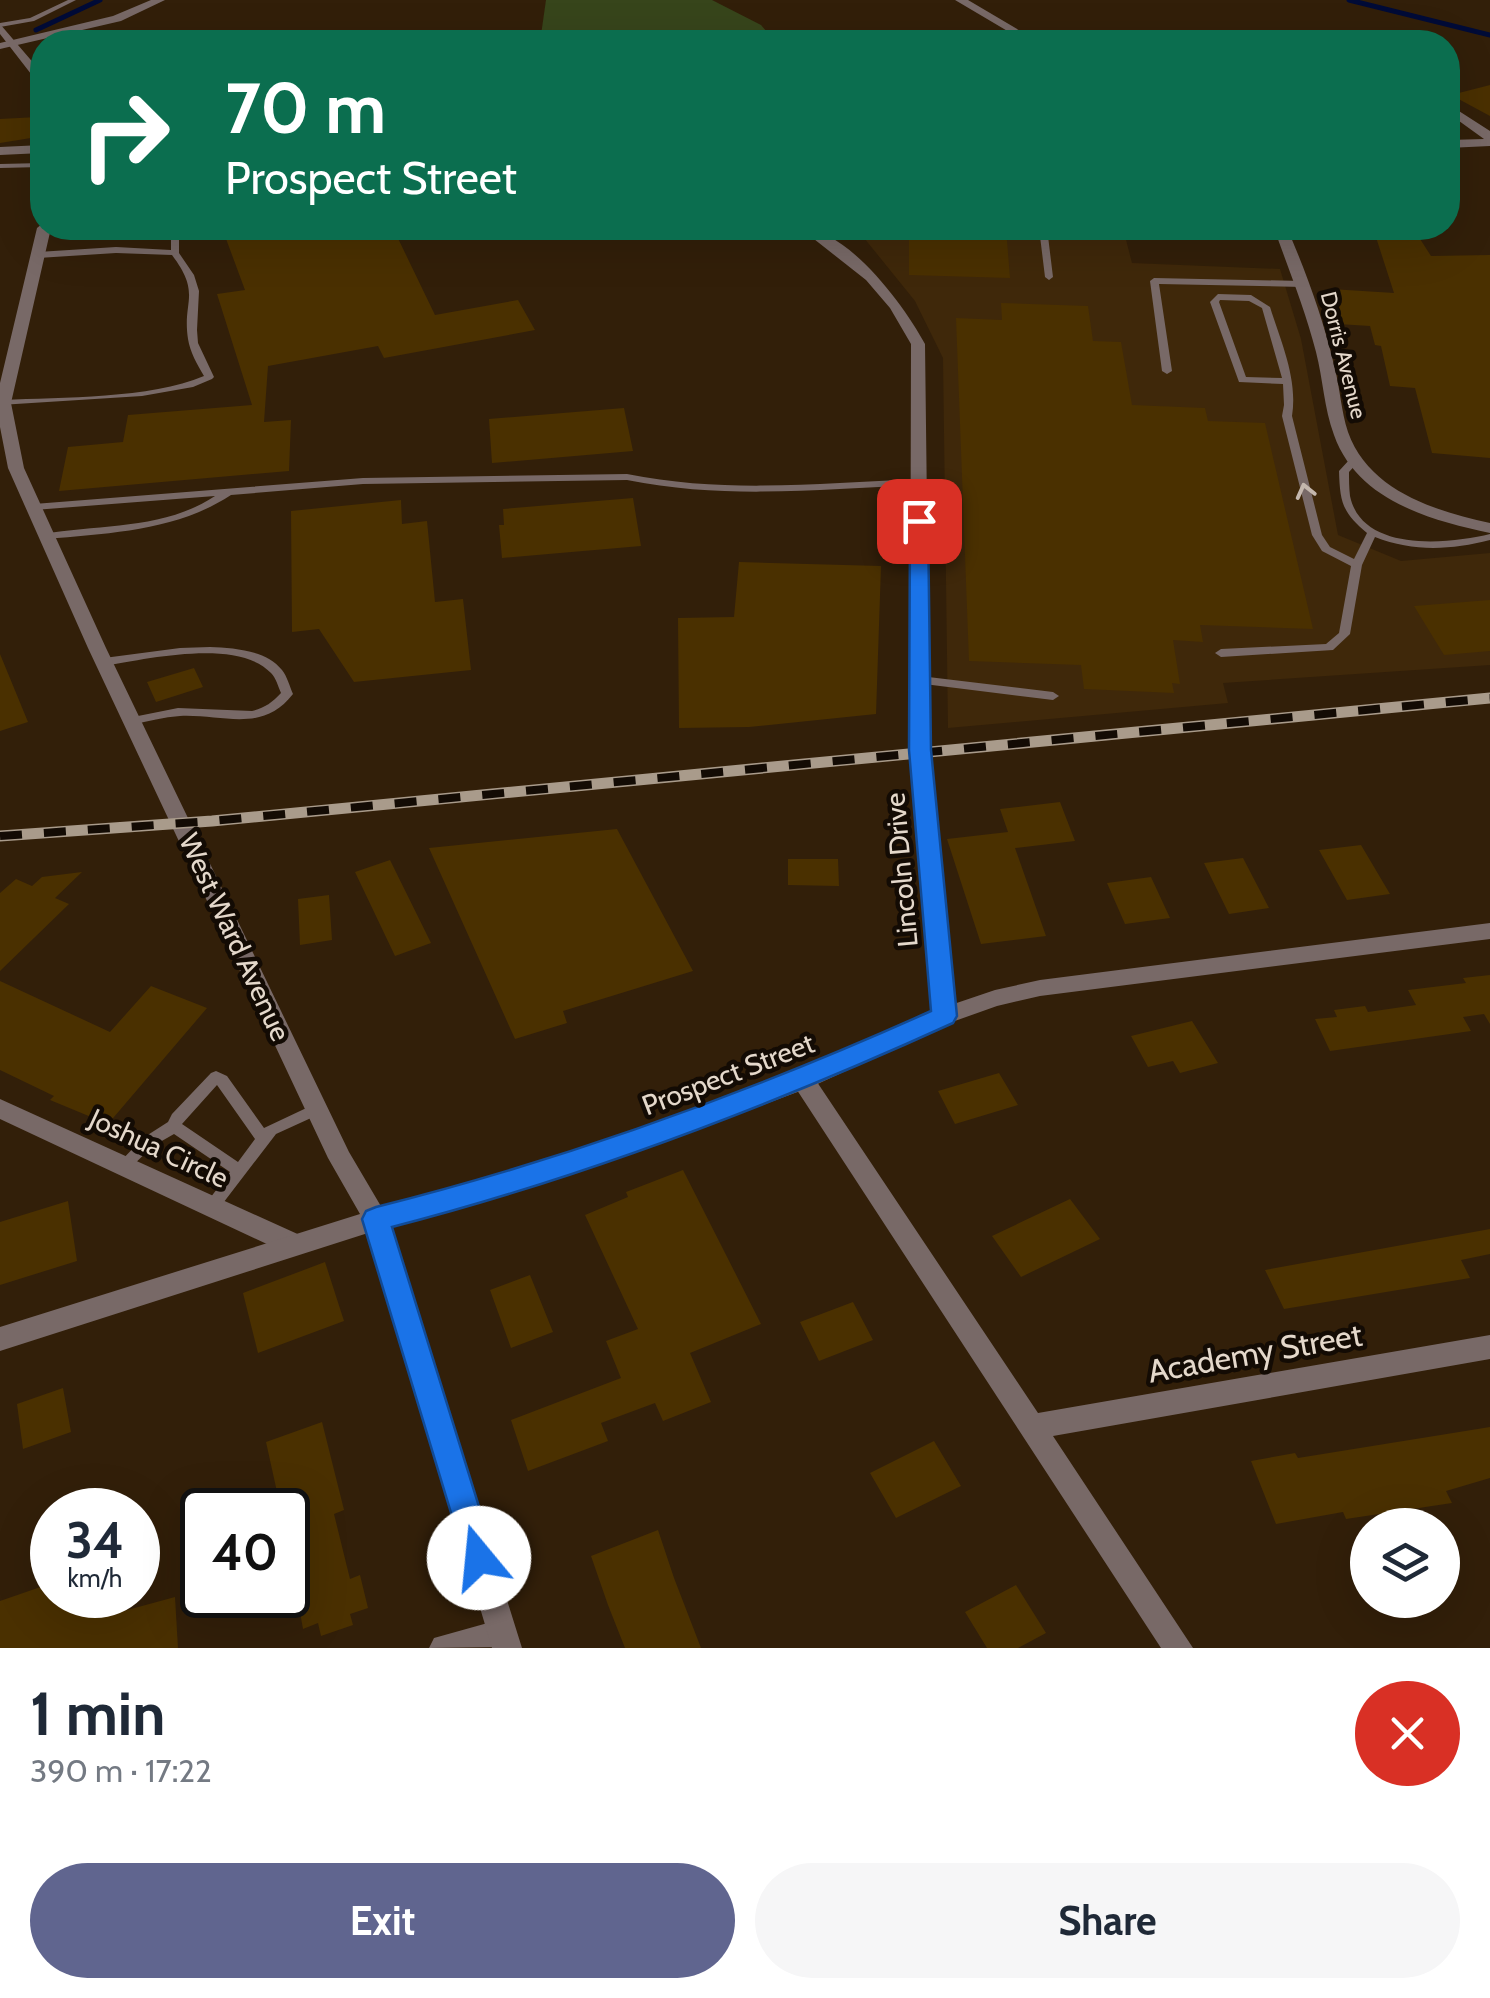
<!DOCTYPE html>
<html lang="en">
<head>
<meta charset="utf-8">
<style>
	body { margin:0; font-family:Cabin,sans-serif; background:#f6f6f7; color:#1f2937; height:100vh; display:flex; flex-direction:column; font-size:38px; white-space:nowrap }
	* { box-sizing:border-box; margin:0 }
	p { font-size:32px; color:#747a83 }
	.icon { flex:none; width:55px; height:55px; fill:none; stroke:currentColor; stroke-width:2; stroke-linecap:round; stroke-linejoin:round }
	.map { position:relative; height:1648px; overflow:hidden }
	.side { display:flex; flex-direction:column; background:#fff; flex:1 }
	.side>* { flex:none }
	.banner { position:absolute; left:30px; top:30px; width:1430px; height:210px; border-radius:40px; box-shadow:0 10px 40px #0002; background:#0b6e4f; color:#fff; overflow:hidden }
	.fabs { position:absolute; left:1350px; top:1508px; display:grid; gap:20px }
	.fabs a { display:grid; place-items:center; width:110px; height:110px; border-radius:50%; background:#fff; box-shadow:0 10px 40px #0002; font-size:50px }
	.speed { position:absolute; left:30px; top:1488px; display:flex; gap:20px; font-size:50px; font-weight:700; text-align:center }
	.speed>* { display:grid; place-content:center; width:130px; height:130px; border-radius:50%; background:#fff; box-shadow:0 10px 40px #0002; line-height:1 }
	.speed small { font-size:25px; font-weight:400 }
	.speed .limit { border:5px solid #111; border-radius:15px; background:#fff; color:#111 }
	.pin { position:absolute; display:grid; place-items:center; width:85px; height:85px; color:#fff; margin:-42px; border-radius:20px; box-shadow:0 5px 15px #0006 }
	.me { position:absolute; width:110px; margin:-55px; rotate:343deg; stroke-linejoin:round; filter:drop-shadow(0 0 8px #0008) }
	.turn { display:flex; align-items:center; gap:35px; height:210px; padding:0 30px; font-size:45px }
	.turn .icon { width:130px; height:130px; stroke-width:2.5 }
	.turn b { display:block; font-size:70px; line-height:85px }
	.round { display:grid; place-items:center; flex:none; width:105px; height:105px; border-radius:52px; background:#f6f6f7 }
	.head { display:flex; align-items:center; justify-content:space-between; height:170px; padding:0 30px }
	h1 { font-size:60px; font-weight:700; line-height:75px }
	.cta { display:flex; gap:20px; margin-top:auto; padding:20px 30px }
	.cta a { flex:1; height:115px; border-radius:60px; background:#60658f; color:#fff; font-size:40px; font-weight:700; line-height:115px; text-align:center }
	.cta a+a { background:#f6f6f7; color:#1f2937 }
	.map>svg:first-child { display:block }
</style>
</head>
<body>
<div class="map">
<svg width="1490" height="1648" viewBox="0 0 1490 1648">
	<rect width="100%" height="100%" fill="#321f09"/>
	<path fill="#3f280a" d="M 856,228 L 1123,228 L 1132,263 L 1280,269 L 1301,339 L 1338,535 L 1401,561 L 1490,553 L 1490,665 L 1223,683 L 1228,703 L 948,728 L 943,358 L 915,301 Z"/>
	<path fill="#37451b" d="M 546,0 L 712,0 L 761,25 L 776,42 L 540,42 Z"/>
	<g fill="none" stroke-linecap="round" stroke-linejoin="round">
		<path stroke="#000b37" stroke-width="5" d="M 1349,0 L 1490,35
			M 36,30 L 100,0"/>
	</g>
	<path fill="#4a3000" d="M 1490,85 L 1490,116 L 1451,95 Z
		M 38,117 L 31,138 L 0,143 L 0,119 Z
		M 222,228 L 393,228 L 435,315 L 518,300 L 535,330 L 384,358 L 378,346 L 268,366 L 264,422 L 291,420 L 289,471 L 59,491 L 68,447 L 123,442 L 128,415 L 252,405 L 217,294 L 245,290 Z
		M 909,228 L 1006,228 L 1010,278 L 909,275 Z
		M 1373,228 L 1413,228 L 1431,256 L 1490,255 L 1490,458 L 1432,453 L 1415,388 L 1390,386 L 1381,346 L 1375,345 L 1370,326 L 1338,324 L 1331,289 L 1394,293 Z
		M 1001,303 L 1088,306 L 1093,341 L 1121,342 L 1132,405 L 1205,408 L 1208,421 L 1265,423 L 1313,629 L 1200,625 L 1203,642 L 1173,640 L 1180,684 L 1172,683 L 1174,693 L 1084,689 L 1081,665 L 969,661 L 956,318 L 1002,320 Z
		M 624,408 L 633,451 L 492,463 L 489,419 Z
		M 633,498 L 641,546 L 502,558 L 499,525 L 504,525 L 503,509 Z
		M 401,500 L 402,524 L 427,521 L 435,602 L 463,599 L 471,670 L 354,682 L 319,629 L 292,632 L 291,511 Z
		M 739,562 L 881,566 L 876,714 L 749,727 L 679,728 L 678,618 L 734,617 Z
		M 1490,600 L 1490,651 L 1444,655 L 1414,606 Z
		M 0,654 L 28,722 L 0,731 Z
		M 194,668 L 203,687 L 156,702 L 147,682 Z
		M 1060,802 L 1075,841 L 1015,848 L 1046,936 L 981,944 L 947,839 L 1008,832 L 1000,809 Z
		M 617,829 L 693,971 L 563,1011 L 567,1023 L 515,1039 L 429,848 Z
		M 1361,845 L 1390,894 L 1347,900 L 1319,850 Z
		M 1243,858 L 1269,908 L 1229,914 L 1204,863 Z
		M 788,859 L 838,859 L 839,886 L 788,885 Z
		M 390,860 L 431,943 L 395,956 L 355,872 Z
		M 82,872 L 55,898 L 69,904 L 0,971 L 0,893 L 16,879 L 32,886 L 42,877 Z
		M 1151,877 L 1170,918 L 1125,924 L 1107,883 Z
		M 329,895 L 332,940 L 300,945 L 298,899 Z
		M 1490,975 L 1490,1024 L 1484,1014 L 1463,1017 L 1471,1031 L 1330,1051 L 1315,1019 L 1337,1017 L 1334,1010 L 1365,1006 L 1368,1012 L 1416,1005 L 1408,990 L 1466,983 L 1463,978 Z
		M 0,981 L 110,1032 L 151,986 L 207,1008 L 108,1124 L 50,1100 L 54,1096 L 0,1070 Z
		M 1192,1021 L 1218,1063 L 1180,1073 L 1173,1061 L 1148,1067 L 1131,1036 Z
		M 999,1073 L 1018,1105 L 955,1124 L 938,1091 Z
		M 683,1170 L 761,1324 L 690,1353 L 711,1402 L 663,1421 L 655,1403 L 601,1423 L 608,1441 L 528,1471 L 511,1420 L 621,1378 L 606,1341 L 638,1329 L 585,1215 L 628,1197 L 626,1192 Z
		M 1070,1199 L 1100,1239 L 1021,1277 L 992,1236 Z
		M 68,1201 L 77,1261 L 0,1285 L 0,1222 Z
		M 1490,1229 L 1490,1254 L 1461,1260 L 1470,1278 L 1284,1309 L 1265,1270 Z
		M 325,1262 L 344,1321 L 258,1353 L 243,1293 Z
		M 530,1275 L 553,1332 L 511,1348 L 490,1290 Z
		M 853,1302 L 873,1340 L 819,1361 L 800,1322 Z
		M 63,1388 L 71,1432 L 23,1449 L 17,1404 Z
		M 322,1422 L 344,1510 L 334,1514 L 350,1579 L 360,1575 L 368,1608 L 350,1614 L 353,1625 L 321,1636 L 318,1623 L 303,1629 L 288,1545 L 288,1510 L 281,1510 L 266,1442 Z
		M 1490,1427 L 1490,1478 L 1446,1491 L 1452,1503 L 1346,1519 L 1343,1512 L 1276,1524 L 1251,1461 L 1295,1453 L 1298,1458 Z
		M 934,1441 L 961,1486 L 896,1518 L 870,1473 Z
		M 658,1530 L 674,1578 L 701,1648 L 625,1648 L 608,1605 L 591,1556 Z
		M 52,1583 L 52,1595 L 95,1595 L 98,1618 L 175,1597 L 178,1648 L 0,1648 L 0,1601 Z
		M 1016,1585 L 1046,1633 L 1018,1648 L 987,1648 L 965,1612 Z"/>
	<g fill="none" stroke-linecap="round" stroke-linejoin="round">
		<path fill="#786967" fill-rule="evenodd" d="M 68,0 L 76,0 L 34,21 L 0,27 L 0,23 L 30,18 Z
			M 42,163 L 42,167 L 0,168 L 0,164 Z
			M 171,228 L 179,228 L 179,253 L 194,275 L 199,291 L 197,330 L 198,343 L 214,377 L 212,379 L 193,387 L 142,396 L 0,405 L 0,401 L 3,400 C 62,397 150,399 204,376 C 197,364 190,352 188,339 C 182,300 202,295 172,255 L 116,253 L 38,258 L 34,255 L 38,252 L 116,247 L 171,250 Z
			M 1039,228 L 1047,228 L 1053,277 L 1049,280 L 1045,277 Z
			M 1154,278 L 1303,281 L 1307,284 L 1303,287 L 1159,284 L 1172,371 L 1167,374 L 1162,371 L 1150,281 Z
			M 1218,294 L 1251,295 L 1270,307 C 1281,342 1298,379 1292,416 L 1322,535 L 1330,547 L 1354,559 L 1367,533 C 1342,512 1340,502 1339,471 L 1350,459 L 1354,458 L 1359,461 L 1349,472 C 1349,479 1349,488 1350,496 C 1362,553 1449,544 1490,534 L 1490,540 C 1451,550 1413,552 1375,537 L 1362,565 L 1350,634 L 1333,650 L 1221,657 L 1215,653 L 1221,649 L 1326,644 L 1339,633 L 1351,566 L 1322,551 L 1312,535 L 1282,416 L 1284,405 L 1283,384 L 1239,382 L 1210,302 ZM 1220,300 L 1249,301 L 1262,308 L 1282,378 L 1246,377 L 1219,302 Z
			M 627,474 C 727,494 819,483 919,479 L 924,482 L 919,485 C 819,489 727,500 627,480 L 363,484 L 231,495 C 176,531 111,533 47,539 L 42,536 L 43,534 C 101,524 164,530 215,496 L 34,510 L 29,507 L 34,504 L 363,478 Z
			M 210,647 C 234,648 266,650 282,670 C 287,676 290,687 293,694 C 262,734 223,714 180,716 C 164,717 148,721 132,725 L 128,724 L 126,721 L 128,718 L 178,708 L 252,711 C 264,708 272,703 281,693 C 278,686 276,678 271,673 C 238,638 147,659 104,666 L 98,662 L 104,658 L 180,648 Z
			M 920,676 L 1053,692 L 1059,696 L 1053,700 L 916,683 L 914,680 L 916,677 Z
			M 216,1071 L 227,1076 L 264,1128 L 317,1103 L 322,1105 L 324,1109 L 322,1113 L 276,1134 L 217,1211 L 212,1212 L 207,1211 L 204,1206 L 230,1172 L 174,1134 L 153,1146 L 129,1169 L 124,1171 L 119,1169 L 117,1165 L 143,1138 L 168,1122 L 172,1114 L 211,1073 ZM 217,1085 L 255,1139 L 238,1162 L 182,1124 Z"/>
		<path fill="#786967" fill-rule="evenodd" d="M 151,0 L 165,0 L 121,21 L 0,49 L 0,43 L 113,16 Z
			M 955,0 L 968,0 L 1039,42 L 1026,42 Z
			M 1448,104 L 1490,131 L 1490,146 L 1448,148 L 1448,140 L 1484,139 L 1448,113 Z
			M 42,145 L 42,153 L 0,155 L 0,147 Z
			M 800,228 C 847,228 904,305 925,344 L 930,750 L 955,1016 L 952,1022 L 944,1025 L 936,1022 L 933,1016 L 910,750 L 911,344 L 890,308 L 866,280 Z
			M 1274,228 L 1287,228 C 1306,272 1323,318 1334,365 C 1340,387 1341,411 1348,432 C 1369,491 1435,511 1490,523 L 1490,533 C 1429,520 1357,500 1334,435 C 1324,408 1323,379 1316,352 C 1305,309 1288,268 1274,228 Z
			M 803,1071 L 811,1073 L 1038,1413 L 1490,1335 L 1490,1359 L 1053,1436 L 1193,1648 L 1161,1648 L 795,1087 L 792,1080 L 795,1073 Z
			M 0,1099 L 302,1236 L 305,1244 L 302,1252 L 293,1255 L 284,1252 L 0,1119 Z
			M 502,1619 L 512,1623 L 516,1633 L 512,1643 L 502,1647 L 429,1648 L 434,1638 Z"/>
		<path fill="#786967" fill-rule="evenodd" d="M 0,24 L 42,73 L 42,83 L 38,83 L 0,34 Z
			M 42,224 L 42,228 L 51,228 L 11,403 L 24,468 L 106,648 L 349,1152 L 382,1208 L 610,1142 L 795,1073 L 936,1010 L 995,990 L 1040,980 L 1490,923 L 1490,939 L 1040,996 L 997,1006 L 952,1022 L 811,1087 L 620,1158 L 390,1226 L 522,1648 L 492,1648 L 368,1233 L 0,1351 L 0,1327 L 360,1214 L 328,1158 L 88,648 L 8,468 L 0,427 L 0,383 L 37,228 Z"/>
		<g stroke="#a99b8b" stroke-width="11">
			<path id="rail" d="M 0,836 L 212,821 L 1490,698"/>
		</g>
		<use href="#rail" stroke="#130b04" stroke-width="8" stroke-dasharray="22" stroke-linecap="butt"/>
	</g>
	<defs><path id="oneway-chevron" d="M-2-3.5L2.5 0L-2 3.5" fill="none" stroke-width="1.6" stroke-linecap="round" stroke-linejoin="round" transform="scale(2.5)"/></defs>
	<use stroke="#c4b7ad" href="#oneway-chevron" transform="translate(1305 491) rotate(-104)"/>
	<path fill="#1a73e8" stroke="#114b97" stroke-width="2.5" d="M 919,516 L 928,521 L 931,750 L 957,1016 L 953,1023 C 771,1106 586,1177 392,1227 L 495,1558 L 491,1569 L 479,1573 L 468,1569 L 362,1219 L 366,1211 L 376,1207 C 568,1159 751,1092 931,1011 L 909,750 L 910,521 Z"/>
	<g text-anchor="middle" stroke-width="9" stroke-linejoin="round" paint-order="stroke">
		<g font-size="22" fill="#e4d8cb" stroke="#130b04">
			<text transform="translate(1344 355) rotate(76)" y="8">Dorris Avenue</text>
		</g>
		<g font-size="28" fill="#e4d8cb" stroke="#130b04">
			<text transform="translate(901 870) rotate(-95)" y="10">Lincoln Drive</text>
			<text transform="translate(235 937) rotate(65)" y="10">West Ward Avenue</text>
			<text transform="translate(728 1074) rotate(-21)" y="10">Prospect Street</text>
			<text transform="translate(159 1148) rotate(25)" y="10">Joshua Circle</text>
		</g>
		<g font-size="32" fill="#e4d8cb" stroke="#130b04">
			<text transform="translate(1255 1353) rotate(-10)" y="11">Academy Street</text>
		</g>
	</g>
</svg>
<div class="fabs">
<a><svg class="icon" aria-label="layers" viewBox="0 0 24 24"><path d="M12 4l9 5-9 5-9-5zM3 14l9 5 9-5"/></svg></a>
</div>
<div class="speed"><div>34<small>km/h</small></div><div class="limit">40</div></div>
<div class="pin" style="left:919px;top:521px;background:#d93025"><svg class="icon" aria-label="arrive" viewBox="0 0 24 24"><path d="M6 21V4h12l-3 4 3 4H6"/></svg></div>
<svg class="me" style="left:479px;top:1558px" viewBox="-20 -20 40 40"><circle r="19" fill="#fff"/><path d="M0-13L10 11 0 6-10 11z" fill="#1a73e8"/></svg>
<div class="banner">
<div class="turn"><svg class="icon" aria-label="right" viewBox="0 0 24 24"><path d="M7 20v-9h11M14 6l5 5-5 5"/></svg><div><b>70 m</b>Prospect Street</div></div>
</div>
</div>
<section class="side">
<div class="head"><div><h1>1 min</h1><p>390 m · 17:22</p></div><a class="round" style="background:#d93025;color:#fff"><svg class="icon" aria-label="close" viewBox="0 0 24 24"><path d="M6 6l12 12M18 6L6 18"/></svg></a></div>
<div class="cta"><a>Exit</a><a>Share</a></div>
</section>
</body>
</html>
